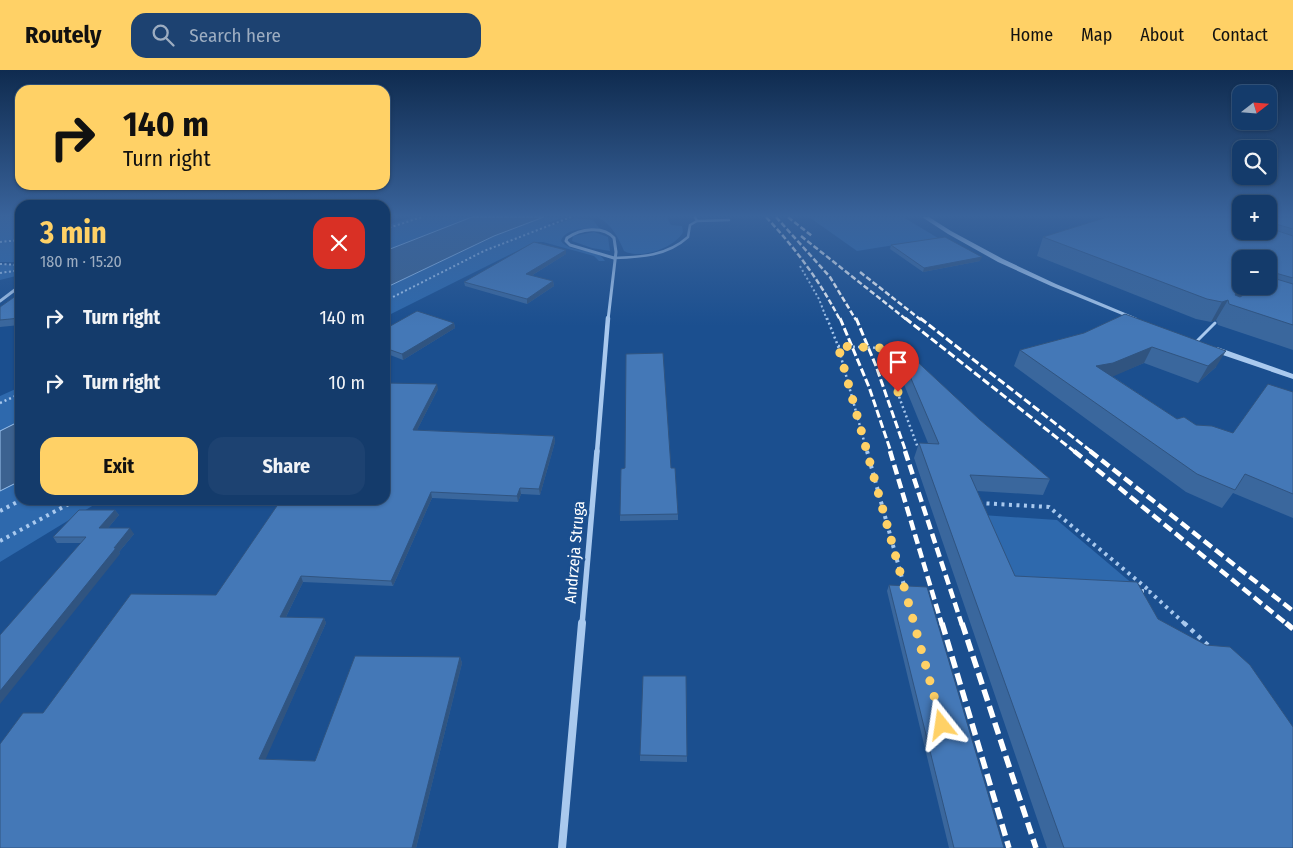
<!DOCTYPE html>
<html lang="en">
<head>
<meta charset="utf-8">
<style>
	body { margin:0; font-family:"Fira Sans Condensed",sans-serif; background:#1d4271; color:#f1f3f6; height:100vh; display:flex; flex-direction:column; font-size:19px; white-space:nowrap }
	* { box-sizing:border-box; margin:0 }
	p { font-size:16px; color:#9dadc1 }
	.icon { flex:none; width:28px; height:28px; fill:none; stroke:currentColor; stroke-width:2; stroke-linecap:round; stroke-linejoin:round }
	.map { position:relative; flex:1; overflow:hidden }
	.side { position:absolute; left:15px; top:130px; width:375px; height:305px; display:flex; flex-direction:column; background:#143b6b; border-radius:15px; box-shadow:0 1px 4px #0004,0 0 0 1px #33557e }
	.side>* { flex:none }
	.guide { position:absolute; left:15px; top:15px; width:375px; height:105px; border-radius:15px; box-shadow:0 1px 4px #0004,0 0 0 1px #33557e; background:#ffd166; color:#111; overflow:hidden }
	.needle { width:32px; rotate:73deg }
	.controls { position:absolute; left:1232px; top:15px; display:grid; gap:10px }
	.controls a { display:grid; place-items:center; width:45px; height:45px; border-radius:10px; background:#143b6b; box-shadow:0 1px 4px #0004,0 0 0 1px #33557e; font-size:25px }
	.pin { position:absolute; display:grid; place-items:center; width:42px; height:42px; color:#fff; margin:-51px -21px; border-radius:50% 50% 50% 0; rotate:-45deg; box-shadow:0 0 5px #0007 }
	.pin .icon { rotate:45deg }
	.me { position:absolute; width:55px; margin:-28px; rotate:345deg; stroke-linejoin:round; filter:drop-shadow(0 0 4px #0008) }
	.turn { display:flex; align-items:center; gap:18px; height:105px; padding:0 25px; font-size:22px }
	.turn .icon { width:65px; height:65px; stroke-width:2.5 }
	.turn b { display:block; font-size:35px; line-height:42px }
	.round { display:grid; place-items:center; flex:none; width:52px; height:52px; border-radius:15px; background:#1d4271 }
	.headline { display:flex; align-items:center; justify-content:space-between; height:85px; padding:0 25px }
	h1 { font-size:30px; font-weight:700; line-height:38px; color:#ffd166 }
	.button { display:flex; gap:10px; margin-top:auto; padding:10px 25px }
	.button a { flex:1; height:58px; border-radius:15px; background:#ffd166; color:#111; font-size:20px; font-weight:700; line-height:58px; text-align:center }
	.button a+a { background:#1d4271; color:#f1f3f6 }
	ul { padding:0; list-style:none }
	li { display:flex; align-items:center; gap:15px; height:65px; padding:0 25px }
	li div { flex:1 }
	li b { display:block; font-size:19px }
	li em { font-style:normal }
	header { display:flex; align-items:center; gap:30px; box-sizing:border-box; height:70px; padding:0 25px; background:#ffd166; color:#111 }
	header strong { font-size:24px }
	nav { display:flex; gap:28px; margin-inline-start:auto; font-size:18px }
	.search { width:350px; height:45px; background:#1d4271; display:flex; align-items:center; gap:12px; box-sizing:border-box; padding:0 18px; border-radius:15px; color:#9dadc1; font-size:19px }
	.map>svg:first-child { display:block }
</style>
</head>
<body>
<header>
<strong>Routely</strong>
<div class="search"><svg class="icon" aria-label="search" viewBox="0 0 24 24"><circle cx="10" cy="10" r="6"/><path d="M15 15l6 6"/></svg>Search here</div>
<nav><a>Home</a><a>Map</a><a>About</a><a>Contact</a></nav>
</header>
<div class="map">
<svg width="1293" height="778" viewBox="0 0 1293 778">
	<rect width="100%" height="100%" fill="#1b4f8f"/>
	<path fill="#2e69ad" d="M 0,147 L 20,147 L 20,192 L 0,192 Z
		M 413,147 L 472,147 L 385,181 L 385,156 Z
		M 544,147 L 564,147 L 548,153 L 554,155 L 575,148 L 593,150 L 600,159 C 588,158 565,158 561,171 C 571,184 597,177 605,191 L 599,191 L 594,186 L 543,172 L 535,172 L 385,247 L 385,218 L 494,166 Z
		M 598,147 L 667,147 L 671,155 L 682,156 L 683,162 C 675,178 640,190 624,181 C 618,167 612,155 598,147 Z
		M 809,147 L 903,147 L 938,168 L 857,181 Z
		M 594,162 L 608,167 L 610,181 L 592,178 L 572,171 L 573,166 Z
		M 0,194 L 20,195 L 20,205 L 0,210 Z
		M 20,317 L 20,351 L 0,361 L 0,326 Z
		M 20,411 L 20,430 L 102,430 L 0,492 L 0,421 Z
		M 982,445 L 1057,450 L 1134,515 L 1001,505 Z"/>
	<path fill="#3c6290" stroke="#9cc4f0" d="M 472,147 L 544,147 L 494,166 L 385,218 L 385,181 Z
		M 20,351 L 20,411 L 0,421 L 0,361 Z"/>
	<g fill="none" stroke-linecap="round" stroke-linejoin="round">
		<path stroke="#a9c9ee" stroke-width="2" stroke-dasharray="2 2.5" stroke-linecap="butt" d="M 385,159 L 422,147
			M 0,172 L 20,170
			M 0,194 L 20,195
			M 800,196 L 819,229 L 827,250
			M 0,203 L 14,201
			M 385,231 L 484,181 L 571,147"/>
		<path stroke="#a9c9ee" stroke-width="2.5" stroke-dasharray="2 3" stroke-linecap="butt" d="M 827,248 L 838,276 L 867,382
			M 838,276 L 881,278 L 918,378
			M 0,333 L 20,324"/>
		<path stroke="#a9c9ee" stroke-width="4" stroke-dasharray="3 4.5" stroke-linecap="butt" d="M 867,381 L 905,519
			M 979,433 L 1049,437 L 1150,521
			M 0,441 L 21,430
			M 0,471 L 76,430
			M 1141,521 L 1150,522 L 1186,555"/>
		<path stroke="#a9c9ee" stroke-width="4.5" stroke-dasharray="4 5.5" stroke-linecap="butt" d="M 1184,553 L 1210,577"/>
		<path stroke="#a9c9ee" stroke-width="2.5" d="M 697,151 L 729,150
			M 614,188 C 641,187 667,186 688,167 L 690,155 L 697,151 L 695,147"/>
		<path stroke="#a9c9ee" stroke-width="3" d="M 1196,272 L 1215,253"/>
		<path stroke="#a9c9ee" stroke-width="3" d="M 0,231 L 20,216
			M 608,250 L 616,182 L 614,168 C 603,155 580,159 567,168 L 566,171 L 570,175 L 614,188"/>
		<path stroke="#a9c9ee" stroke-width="4.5" d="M 597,382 L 608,248"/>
		<path stroke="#a9c9ee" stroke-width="5.5" d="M 582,555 L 597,381"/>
		<path stroke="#a9c9ee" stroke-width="8" d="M 562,778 L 582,553"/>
		<path fill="#a9c9ee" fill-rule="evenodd" d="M 922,147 L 929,147 L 951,161 L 1003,189 L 1056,214 L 1137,248 L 1136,249 L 1132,249 L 1051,216 L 998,192 L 948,164 Z
			M 1211,277 L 1217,277 L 1293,304 L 1293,309 L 1211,281 Z"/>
		<path stroke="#fff" stroke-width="2.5" stroke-dasharray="5.5 2.5" stroke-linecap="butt" d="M 766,147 C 796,179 820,211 840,250
			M 776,147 L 830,207 L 856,250
			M 788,147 L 812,166
			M 801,166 L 907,250
			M 860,202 L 921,250"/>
		<path stroke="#fff" stroke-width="3" stroke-dasharray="8 3" stroke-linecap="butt" d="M 840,248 L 869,317 L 891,382
			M 856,248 L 876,296 L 906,382
			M 905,248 L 1075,382
			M 920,248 L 1092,382"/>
		<path stroke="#fff" stroke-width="4.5" stroke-dasharray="10 4.5" stroke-linecap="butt" d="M 890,381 L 942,555
			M 905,381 L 962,555
			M 1074,381 L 1288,555
			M 1090,381 L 1293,541"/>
		<path stroke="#fff" stroke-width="5.5" stroke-dasharray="12 5.5" stroke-linecap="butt" d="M 942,553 L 1009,778
			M 962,553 L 1036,778
			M 1286,553 L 1293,559"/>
	</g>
	<path fill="#3a679d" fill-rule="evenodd" d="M 1107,147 L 1241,147 L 1241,161 L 1269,161 L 1269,147 L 1293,147 L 1293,280 L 1218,255 L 1216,250 L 1211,252 L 1196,249 L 1037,186 L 1043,167 ZM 1269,189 L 1269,216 L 1241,216 Z
		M 891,175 L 980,191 L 923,202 L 890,179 Z
		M 566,184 L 531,206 L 553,211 L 554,216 L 527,234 L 465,216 L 464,212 Z
		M 20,223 L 20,255 L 0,257 L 0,237 Z
		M 1125,244 L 1216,297 L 1198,313 L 1144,293 L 1112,306 L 1177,349 L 1196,355 L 1233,363 L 1293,322 L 1293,448 L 1233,423 L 1222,438 L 1186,422 L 1014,296 L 1020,280 L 1084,263 Z
		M 454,253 L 455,258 L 403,290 L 385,283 L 385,259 Z
		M 895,271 L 979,349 L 1050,409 L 1043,425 L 977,421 L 1015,506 L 1158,549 L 1293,778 L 1047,778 L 914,388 L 919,373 L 928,373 L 892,285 Z
		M 385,313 L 438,319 L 417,360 L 554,366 L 555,372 L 540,425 L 521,424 L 518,432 L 432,428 L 393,516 L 303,512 L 286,547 L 324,548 L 326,553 L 265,689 L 315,691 L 460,587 L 462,593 L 416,778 L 43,643 L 216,525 Z
		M 671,398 L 678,444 L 678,450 L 620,451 L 620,445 Z
		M 115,440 L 119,445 L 108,458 L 134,464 L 119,482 L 120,484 L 80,473 L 57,473 L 53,467 Z
		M 889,515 L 1004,778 L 949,778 L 887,521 Z
		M 640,685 L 687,686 L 687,692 L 640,691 Z"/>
	<path fill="#305480" d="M 566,180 L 566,184 L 526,209 L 526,204 Z
		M 982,187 L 980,191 L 923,202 L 924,198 Z
		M 553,211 L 554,216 L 527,234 L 527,229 Z
		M 1247,216 L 1263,216 L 1230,234 L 1237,222 Z
		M 1228,230 L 1216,250 L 1211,252 L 1222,232 Z
		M 454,253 L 455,258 L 403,290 L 402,284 Z
		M 1152,277 L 1144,293 L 1105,310 L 1096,296 Z
		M 1226,281 L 1216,297 L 1198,313 L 1208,296 Z
		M 437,314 L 438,319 L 414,366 L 413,360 Z
		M 554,366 L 555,372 L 540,425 L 539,419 Z
		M 520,418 L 521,424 L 518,432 L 517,426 Z
		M 431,422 L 432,428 L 393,516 L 391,511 Z
		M 115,440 L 119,445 L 103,464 L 99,458 Z
		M 130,458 L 134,464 L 119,482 L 120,484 L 0,634 L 0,621 Z
		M 301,506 L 303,512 L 283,553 L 280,547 Z
		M 324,548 L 326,553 L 263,695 L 259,689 Z
		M 460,587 L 462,593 L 416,778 L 412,778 Z"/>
	<path fill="#4478b7" stroke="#305480" d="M 1107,147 L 1232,147 L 1241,150 L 1241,161 L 1269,161 L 1269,158 L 1293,166 L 1293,208 L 1272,202 L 1269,203 L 1269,189 L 1241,189 L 1241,216 L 1247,216 L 1237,222 L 1235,225 L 1240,227 L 1259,216 L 1269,216 L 1269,210 L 1273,208 L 1293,214 L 1293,255 L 1229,234 L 1228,230 L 1222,232 L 1207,229 L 1043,167 Z
		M 1269,147 L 1293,147 L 1293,159 L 1269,152 Z
		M 945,167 L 982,187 L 924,198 L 891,175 Z
		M 534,172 L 566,180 L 526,204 L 553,211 L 527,229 L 464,212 Z
		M 20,223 L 20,248 L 0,250 L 0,237 Z
		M 417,241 L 454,253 L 402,284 L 385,278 L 385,259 Z
		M 1125,244 L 1226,281 L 1208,296 L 1152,277 L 1113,293 L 1096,296 L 1177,349 L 1184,347 L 1196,355 L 1212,356 L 1233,363 L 1268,314 L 1293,322 L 1293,424 L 1245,404 L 1235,420 L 1197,404 L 1020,280 L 1084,263 Z
		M 895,271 L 979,349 L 1050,409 L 970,405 L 1015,506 L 1137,512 L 1158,549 L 1206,575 L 1230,577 L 1250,595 L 1293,657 L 1293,778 L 1064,778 L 919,373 L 939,374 Z
		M 663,283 L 671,398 L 675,398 L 678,444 L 620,445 L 621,399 L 625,398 L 626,284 Z
		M 385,313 L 437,314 L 413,360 L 554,366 L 539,419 L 520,418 L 517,426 L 431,422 L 391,511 L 301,506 L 280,547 L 324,548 L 259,689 L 315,691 L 355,586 L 460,587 L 412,778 L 0,778 L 0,674 L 23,643 L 43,643 L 131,524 L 216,525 L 281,430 L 385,430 Z
		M 79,440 L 115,440 L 99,458 L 130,458 L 114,478 L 116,478 L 0,621 L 0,565 L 86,467 L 53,467 Z
		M 889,515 L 927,517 L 1004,778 L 954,778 Z
		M 643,606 L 686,606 L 687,686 L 640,685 Z"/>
	<linearGradient id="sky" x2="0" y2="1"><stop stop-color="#0f2b4f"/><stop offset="0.57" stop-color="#39639b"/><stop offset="1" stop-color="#39639b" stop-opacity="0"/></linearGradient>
	<rect width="1293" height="256" fill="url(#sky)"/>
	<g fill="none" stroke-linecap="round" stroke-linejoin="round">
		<path stroke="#ffd166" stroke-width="9" stroke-dasharray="0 16.2" d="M 898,322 L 881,278 L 838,276 L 942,655"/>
	</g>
	<g text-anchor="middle" stroke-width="5" stroke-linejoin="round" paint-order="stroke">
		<g font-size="16" fill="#fff" stroke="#1b4f8f">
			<text transform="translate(574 482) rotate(-85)" y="6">Andrzeja Struga</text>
		</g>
	</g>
</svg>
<div class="controls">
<a><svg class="needle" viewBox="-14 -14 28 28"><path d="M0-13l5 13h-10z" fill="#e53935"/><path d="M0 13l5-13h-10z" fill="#9dadc1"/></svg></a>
<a><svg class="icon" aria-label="search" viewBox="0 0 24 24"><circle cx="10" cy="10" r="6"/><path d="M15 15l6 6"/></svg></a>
<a>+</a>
<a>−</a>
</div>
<div class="pin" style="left:898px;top:322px;background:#d93025"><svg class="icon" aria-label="arrive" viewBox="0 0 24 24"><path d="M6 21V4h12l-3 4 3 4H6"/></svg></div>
<svg class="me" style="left:942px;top:655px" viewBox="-20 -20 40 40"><path d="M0-17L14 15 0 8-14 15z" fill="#ffd166" stroke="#fff" stroke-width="4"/></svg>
<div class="guide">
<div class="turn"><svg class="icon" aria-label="right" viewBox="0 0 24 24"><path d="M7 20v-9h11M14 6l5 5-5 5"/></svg><div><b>140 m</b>Turn right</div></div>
</div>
<section class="side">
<div class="headline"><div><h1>3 min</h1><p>180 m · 15:20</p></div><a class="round" style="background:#d93025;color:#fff"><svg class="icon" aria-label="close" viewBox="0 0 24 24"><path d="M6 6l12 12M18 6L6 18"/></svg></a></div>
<ul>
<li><svg class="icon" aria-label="right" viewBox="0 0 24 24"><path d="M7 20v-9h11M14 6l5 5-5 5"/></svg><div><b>Turn right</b></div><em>140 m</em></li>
<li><svg class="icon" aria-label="right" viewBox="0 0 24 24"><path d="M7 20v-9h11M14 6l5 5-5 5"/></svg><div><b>Turn right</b></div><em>10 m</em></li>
</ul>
<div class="button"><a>Exit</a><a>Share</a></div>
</section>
</div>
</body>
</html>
